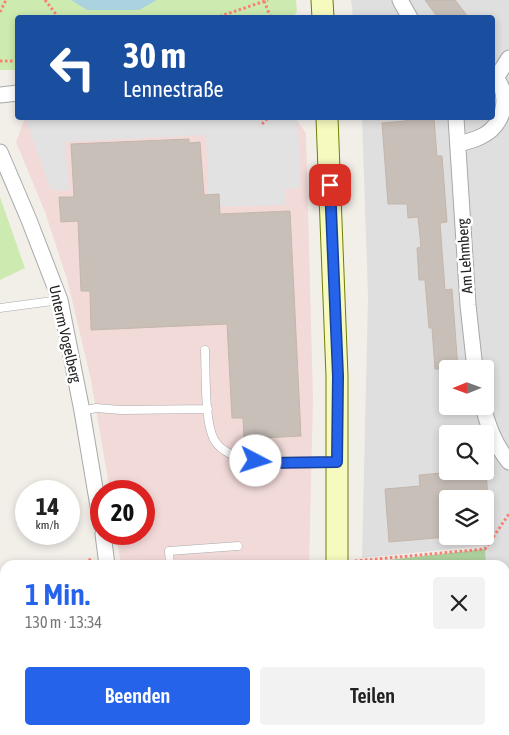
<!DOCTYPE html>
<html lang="de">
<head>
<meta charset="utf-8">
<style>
	body { margin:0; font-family:"Asap Condensed",sans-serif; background:#f2f2f2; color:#222; height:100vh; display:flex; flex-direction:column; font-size:19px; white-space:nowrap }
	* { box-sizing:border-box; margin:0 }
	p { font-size:16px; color:#767676 }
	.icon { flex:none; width:28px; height:28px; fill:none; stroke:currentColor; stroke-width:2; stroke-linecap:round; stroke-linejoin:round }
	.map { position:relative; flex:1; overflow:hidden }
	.panel { position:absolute; left:0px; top:560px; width:510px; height:175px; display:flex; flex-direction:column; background:#fff; border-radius:15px 15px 0 0; box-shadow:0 2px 8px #0003 }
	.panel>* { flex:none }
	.hud { position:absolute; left:15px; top:15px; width:480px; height:105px; border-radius:5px; box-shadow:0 2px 8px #0003; background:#1a4fa0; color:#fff; overflow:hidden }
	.needle { width:32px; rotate:269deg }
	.controls { position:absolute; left:439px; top:360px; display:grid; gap:10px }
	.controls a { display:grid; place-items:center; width:55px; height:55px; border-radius:5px; background:#fff; box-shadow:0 2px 8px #0003; font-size:25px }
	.speed { position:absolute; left:15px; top:480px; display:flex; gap:10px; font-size:25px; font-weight:700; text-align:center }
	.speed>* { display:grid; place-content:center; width:65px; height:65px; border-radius:50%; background:#fff; box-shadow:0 2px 8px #0003; line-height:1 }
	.speed small { font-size:12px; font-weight:400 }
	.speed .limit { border:8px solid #d22; background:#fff; color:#111 }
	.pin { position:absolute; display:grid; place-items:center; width:42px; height:42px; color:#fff; margin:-21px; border-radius:10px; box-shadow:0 2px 8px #0006 }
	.me { position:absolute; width:55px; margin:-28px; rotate:95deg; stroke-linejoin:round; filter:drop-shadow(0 0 4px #0008) }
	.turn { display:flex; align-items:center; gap:18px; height:105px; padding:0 25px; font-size:22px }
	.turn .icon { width:65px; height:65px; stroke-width:2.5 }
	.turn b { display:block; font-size:35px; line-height:42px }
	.round { display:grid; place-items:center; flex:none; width:52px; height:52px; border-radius:5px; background:#f2f2f2 }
	.head { display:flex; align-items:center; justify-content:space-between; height:85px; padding:0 25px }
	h1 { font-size:30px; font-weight:600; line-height:38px; color:#2563eb }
	.cta { display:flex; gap:10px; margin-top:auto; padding:10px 25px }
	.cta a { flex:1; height:58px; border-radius:5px; background:#2563eb; color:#fff; font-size:20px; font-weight:600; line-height:58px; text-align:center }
	.cta a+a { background:#f2f2f2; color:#222 }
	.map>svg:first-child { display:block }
</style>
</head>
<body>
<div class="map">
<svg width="509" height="735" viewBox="0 0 509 735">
	<rect width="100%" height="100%" fill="#f2efe9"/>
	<path fill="#e0dfdf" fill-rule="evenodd" d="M 351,0 L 509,0 L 509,601 L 505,601 L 505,565 L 486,565 L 483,546 L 362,558 L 368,296 L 362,118 L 492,118 L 492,18 L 353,17 ZM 448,369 L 485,369 L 485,406 L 448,406 ZM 448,434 L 485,434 L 485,471 L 448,471 ZM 448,499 L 485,499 L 485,536 L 448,536 Z"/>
	<path fill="#f2dad9" d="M 25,118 L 295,118 L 306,133 L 313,399 L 309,565 L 121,565 L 116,534 L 144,534 L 144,491 L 110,491 L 91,380 L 67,279 L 45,212 L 16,142 Z
		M 132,730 L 308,730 L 308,735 L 131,735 Z"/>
	<path fill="#cdebb0" d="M 0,0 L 296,0 L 297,12 L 293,17 L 18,18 L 17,70 L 0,70 Z
		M 0,197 L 25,268 L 0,280 Z"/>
	<path fill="#add19e" d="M 485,549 L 486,565 L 361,565 L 361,563 Z
		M 0,638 L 5,644 L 5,730 L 53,730 L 55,735 L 0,735 Z"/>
	<path fill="#e2e2e2" d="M 25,118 L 296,118 L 298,121 L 300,188 L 286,189 L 286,205 L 209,207 L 206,135 L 65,142 L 69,190 L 51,190 Z
		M 505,648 L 509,648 L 509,735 L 503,735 L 496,730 L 505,730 Z
		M 436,730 L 485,730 L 490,735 L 436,735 Z"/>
	<path fill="#aad3df" d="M 71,0 L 157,0 L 139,10 L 87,10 Z"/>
	<path fill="#c7bfb8" stroke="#c4b6ab" d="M 425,0 L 455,0 L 469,18 L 438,18 Z
		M 405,118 L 434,118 L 437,156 L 442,156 L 447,222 L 440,223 L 445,290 L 452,289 L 458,369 L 435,369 L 432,328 L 429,328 L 425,280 L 419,280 L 417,248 L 421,247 L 418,217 L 408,218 L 407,204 L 388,204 L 382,123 L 405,121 Z
		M 189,139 L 189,143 L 200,142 L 204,195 L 219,194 L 220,214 L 290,211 L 301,436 L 244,439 L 243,418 L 232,418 L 227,324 L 91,330 L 90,291 L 81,291 L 78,221 L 61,222 L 59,197 L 74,197 L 71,144 Z
		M 464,471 L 486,471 L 488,499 L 448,499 L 448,537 L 389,542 L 385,489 L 420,486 L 419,475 Z"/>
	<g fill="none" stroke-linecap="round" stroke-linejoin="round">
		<g stroke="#a9a9a9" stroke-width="9">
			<path id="lane" d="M 0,308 L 60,300
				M 205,350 C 206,371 204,424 215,441 C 233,470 305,462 335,462
				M 82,411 L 96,408 L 121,410 L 208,409
				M 170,565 L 169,551 L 238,546"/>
		</g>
		<g stroke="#a9a9a9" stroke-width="17">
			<path id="street" d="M 400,0 L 410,18
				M 496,78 L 509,58
				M 0,95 L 18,93
				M 456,118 L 468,305 L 475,369
				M 458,144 C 470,141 482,138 491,130 C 507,115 509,89 492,74
				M 0,152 L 29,220 L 60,300 L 82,411 L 101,524
				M 483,406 C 488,427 495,445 509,462
				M 103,534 L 107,565
				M 118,735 L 119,730"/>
		</g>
		<g stroke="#707d05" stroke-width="23">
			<path id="secondary" d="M 322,0 L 323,18
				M 327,118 L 337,376 L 337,565
				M 334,735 L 334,730"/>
		</g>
		<path stroke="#fa8072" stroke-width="3" stroke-dasharray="2.5 2.5" stroke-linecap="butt" d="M 45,0 L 59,18
			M 264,1 L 271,18
			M 0,12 L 6,0
			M 215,18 L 268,0
			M 0,61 L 18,61
			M 262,124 L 268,118
			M 355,561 L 485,549 L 509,514
			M 80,565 L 91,559
			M 0,627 L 5,633
			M 59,730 L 62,735"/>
		<use href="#lane" stroke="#fff" stroke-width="8"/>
		<use href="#street" stroke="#fff" stroke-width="15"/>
		<use href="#secondary" stroke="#f7fabf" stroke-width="21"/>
	</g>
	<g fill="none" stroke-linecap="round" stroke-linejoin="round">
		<g stroke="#184099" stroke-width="12">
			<path id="route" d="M 256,461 L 268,463 L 337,462 L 338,376 L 330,185"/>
		</g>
		<use href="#route" stroke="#2563eb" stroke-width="9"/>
	</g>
	<g text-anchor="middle" stroke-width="5" stroke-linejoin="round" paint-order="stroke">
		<g font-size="15" fill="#222" stroke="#fff">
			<text transform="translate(465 256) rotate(-94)" y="5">Am Lehmberg</text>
			<text transform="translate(65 334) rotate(77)" y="5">Unterm Vogelberg</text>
		</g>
	</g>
</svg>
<div class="controls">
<a><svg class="needle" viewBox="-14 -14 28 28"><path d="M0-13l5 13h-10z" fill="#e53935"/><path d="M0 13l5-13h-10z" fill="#767676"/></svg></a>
<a><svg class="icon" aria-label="search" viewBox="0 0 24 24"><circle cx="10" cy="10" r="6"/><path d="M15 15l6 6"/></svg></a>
<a><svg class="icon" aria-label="layers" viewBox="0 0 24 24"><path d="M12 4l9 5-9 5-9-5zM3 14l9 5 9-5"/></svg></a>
</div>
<div class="speed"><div>14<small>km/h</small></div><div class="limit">20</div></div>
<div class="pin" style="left:330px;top:185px;background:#d93025"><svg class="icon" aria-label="arrive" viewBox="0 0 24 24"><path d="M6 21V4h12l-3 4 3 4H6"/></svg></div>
<svg class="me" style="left:256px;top:461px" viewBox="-20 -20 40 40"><circle r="19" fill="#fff"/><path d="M0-13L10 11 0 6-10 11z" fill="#2563eb"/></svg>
<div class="hud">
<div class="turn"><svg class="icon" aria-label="left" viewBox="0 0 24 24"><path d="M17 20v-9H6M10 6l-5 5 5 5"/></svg><div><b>30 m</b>Lennestraße</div></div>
</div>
<section class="panel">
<div class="head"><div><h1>1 Min.</h1><p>130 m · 13:34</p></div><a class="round"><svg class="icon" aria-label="close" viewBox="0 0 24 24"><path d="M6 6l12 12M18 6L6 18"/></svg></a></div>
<div class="cta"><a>Beenden</a><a>Teilen</a></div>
</section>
</div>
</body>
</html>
